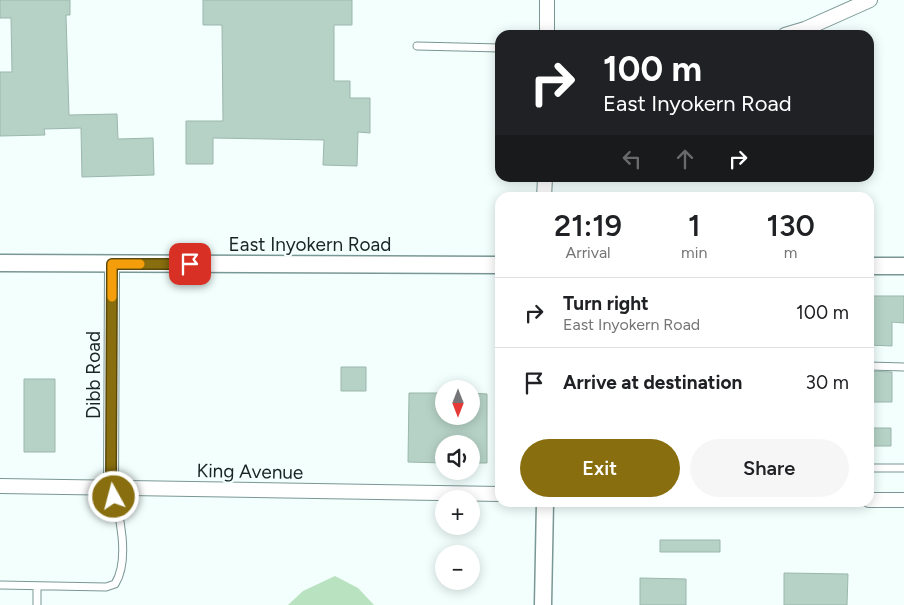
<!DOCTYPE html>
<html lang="en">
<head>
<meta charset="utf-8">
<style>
	body { margin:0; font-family:Figtree,sans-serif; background:#f6f6f6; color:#202124; height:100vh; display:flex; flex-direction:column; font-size:19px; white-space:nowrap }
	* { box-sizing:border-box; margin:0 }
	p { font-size:16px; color:#757577 }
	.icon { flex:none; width:28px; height:28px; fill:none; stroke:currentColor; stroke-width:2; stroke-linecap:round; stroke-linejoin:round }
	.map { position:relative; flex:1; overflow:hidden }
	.details { position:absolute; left:495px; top:192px; width:379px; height:315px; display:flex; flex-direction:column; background:#fff; border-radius:15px; box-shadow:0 2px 12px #0003 }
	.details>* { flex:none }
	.banner { position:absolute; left:495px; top:30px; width:379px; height:152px; border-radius:15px; box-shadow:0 2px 12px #0003; background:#202124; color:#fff; overflow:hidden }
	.needle { width:32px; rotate:180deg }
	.fabs { position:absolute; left:435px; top:380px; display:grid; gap:10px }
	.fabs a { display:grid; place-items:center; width:45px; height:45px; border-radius:50%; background:#fff; box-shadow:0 2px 12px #0003; font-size:25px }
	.pin { position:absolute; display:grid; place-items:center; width:42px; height:42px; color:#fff; margin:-21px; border-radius:10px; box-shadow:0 2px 8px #0006 }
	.me { position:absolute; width:55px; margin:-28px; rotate:353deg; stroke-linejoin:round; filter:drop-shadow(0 0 4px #0008) }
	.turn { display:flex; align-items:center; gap:18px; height:105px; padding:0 25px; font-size:22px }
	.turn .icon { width:65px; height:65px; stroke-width:2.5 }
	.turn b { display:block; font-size:35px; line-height:42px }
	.lanes { display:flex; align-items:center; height:48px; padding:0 25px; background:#0003; justify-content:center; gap:25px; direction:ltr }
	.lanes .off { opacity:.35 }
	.eta { display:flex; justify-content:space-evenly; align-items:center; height:85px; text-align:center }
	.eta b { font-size:30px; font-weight:600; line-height:35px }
	.action { display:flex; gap:10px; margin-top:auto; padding:10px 25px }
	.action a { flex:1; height:58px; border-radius:30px; background:#886e0e; color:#fff; font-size:20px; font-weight:600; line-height:58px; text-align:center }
	.action a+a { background:#f6f6f6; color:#202124 }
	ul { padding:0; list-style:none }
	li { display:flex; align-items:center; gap:15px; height:70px; padding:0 25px; border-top:1px solid #e0e0e0 }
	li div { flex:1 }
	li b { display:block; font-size:19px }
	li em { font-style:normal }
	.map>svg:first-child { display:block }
</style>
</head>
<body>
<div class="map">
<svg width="904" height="605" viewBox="0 0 904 605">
	<rect width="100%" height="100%" fill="#f2fffd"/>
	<path fill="#b9e2c0" d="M 335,576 L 358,588 L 374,605 L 288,605 L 303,591 Z"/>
	<path fill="#b6d2c7" stroke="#9bb7ac" d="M 0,0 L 70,0 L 70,15 L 66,15 L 69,115 L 117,114 L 118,139 L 153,138 L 154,175 L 82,177 L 81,128 L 44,129 L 45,135 L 0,136 L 0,72 L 12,72 L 11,18 L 0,18 Z
		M 203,0 L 352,0 L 352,25 L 334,25 L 334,81 L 350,81 L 350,98 L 370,98 L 370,133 L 358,132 L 357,166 L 323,165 L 324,140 L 213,138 L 213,164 L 186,164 L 186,121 L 223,121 L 222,25 L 203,25 Z
		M 869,296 L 904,296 L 904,323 L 892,322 L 892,346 L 869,345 Z
		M 341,367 L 366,367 L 366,391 L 341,391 Z
		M 869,371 L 892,372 L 892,402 L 869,402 Z
		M 24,379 L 55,379 L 55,452 L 24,452 Z
		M 409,393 L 444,393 L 444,416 L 471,416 L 471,393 L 487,394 L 487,463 L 471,463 L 471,444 L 444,444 L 444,463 L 408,462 Z
		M 869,428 L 891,428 L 891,446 L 869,446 Z
		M 660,540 L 720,540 L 720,552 L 660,552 Z
		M 784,573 L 848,574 L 847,605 L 784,605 Z
		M 640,578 L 686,579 L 686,605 L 640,605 Z"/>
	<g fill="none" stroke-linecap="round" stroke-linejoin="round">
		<g stroke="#799794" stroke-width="9">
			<path id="service" d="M 417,46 L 500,48
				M 869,366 L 904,367
				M 869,468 L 904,468
				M 0,585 L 106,587 L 115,584 C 130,560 120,513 111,487
				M 37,605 L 37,586"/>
		</g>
		<g stroke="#799794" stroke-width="16">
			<path id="minor" d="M 547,35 L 547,0
				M 785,35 L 805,29 L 870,0
				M 544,198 L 545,178
				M 0,486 L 500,494
				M 111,487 L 112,264
				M 869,500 L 904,500"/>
		</g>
		<g stroke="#799794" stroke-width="19">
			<path id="tertiary" d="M 0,263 L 500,265
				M 869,266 L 904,266
				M 543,605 L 545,502"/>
		</g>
		<use href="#service" stroke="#fff" stroke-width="7"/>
		<use href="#minor" stroke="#fff" stroke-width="14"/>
		<use href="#tertiary" stroke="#fff" stroke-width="16"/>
	</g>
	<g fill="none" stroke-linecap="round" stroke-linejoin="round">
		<g stroke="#584809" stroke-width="12">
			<path id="route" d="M 114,497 L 111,487 L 112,264 L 190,264"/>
		</g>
		<use href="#route" stroke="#886e0e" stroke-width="9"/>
		<path stroke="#f59e0b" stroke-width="9" d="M 112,297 L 112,264 L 140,264"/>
	</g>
	<g text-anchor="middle" stroke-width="4.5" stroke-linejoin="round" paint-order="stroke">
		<g font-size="19" fill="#192524" stroke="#f2fffd">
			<text x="310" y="251">East Inyokern Road</text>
			<text transform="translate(93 375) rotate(-90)" y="7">Dibb Road</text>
			<text transform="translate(250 471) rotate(1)" y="7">King Avenue</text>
		</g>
	</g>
</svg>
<div class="fabs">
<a><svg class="needle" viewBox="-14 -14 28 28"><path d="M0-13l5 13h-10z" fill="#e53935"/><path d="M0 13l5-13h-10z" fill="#757577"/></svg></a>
<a><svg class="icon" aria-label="sound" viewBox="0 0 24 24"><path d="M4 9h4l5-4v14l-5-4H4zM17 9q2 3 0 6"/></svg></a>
<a>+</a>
<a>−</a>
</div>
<div class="pin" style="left:190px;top:264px;background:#d93025"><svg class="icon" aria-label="arrive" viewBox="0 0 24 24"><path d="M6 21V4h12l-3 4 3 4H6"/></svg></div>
<svg class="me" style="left:114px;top:497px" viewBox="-20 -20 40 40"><circle r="17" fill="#886e0e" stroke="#fff" stroke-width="3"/><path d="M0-11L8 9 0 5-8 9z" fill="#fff"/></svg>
<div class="banner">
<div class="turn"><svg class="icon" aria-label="right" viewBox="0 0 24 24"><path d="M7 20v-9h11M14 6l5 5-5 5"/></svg><div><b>100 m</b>East Inyokern Road</div></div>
<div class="lanes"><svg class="icon off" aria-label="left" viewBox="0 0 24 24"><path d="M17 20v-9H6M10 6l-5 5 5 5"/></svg><svg class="icon off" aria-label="ahead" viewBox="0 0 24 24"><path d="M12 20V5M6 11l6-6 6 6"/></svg><svg class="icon" aria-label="right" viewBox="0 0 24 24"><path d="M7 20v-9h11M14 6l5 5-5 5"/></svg></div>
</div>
<section class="details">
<div class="eta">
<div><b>21:19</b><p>Arrival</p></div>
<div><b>1</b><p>min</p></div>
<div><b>130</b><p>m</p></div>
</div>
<ul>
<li><svg class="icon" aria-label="right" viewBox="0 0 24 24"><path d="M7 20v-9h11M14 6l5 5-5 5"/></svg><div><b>Turn right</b><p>East Inyokern Road</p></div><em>100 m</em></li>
<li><svg class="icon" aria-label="arrive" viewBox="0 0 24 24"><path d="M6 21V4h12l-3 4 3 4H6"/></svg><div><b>Arrive at destination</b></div><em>30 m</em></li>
</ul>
<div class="action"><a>Exit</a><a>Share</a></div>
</section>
</div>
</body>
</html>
